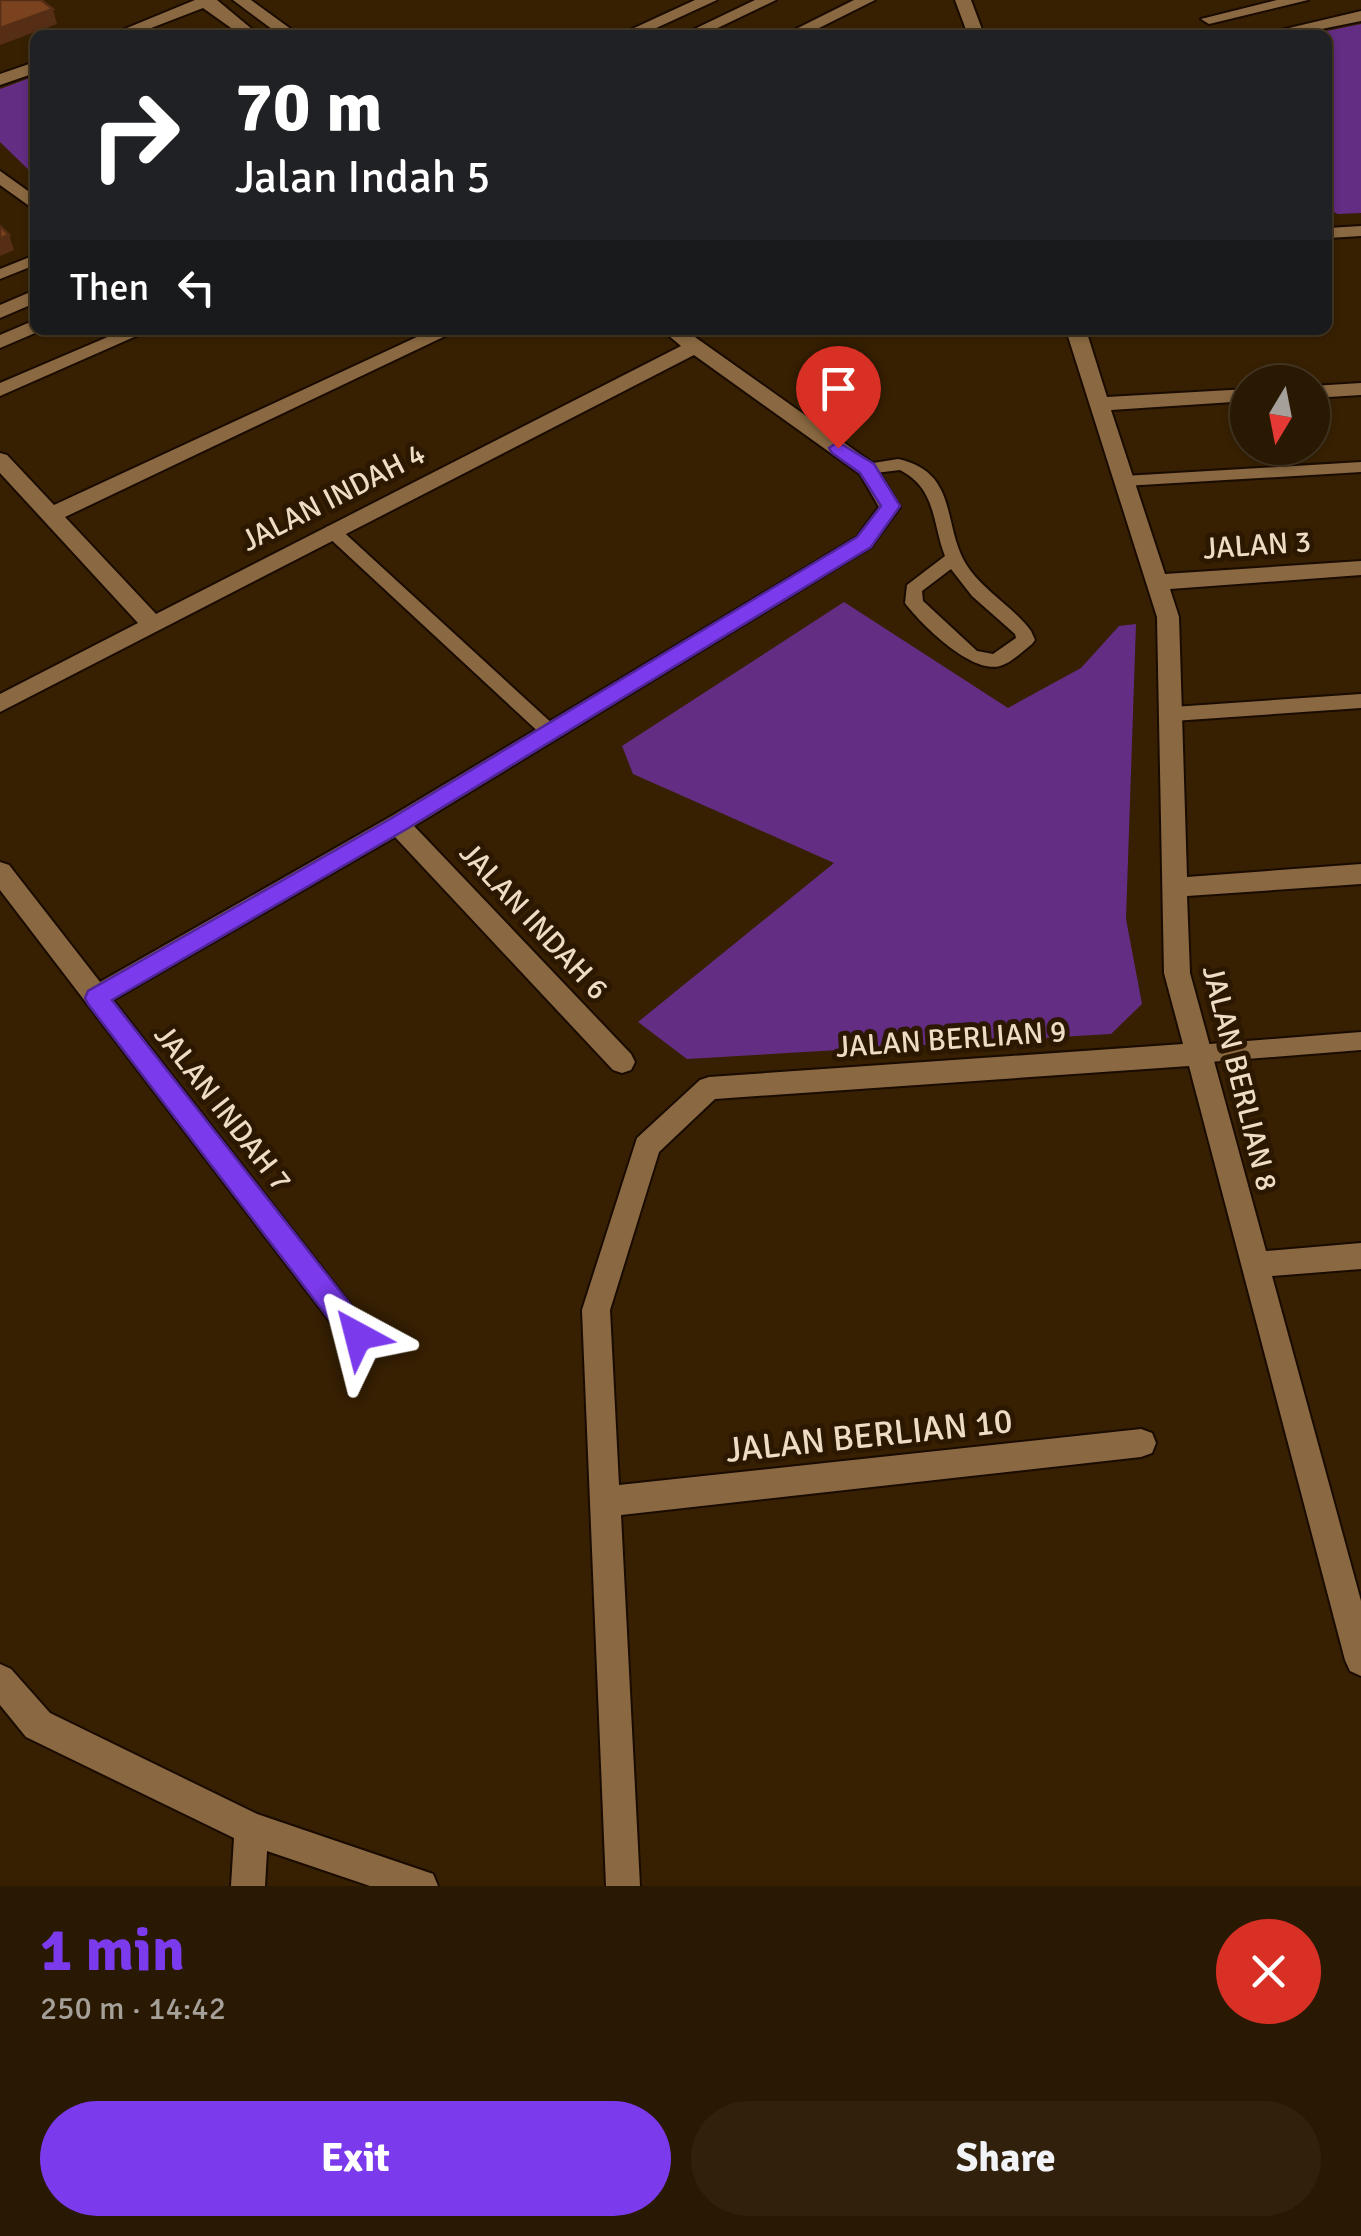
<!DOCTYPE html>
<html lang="en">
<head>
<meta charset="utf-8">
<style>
	body { margin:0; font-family:Signika,sans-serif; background:#31210c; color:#f1f3f6; height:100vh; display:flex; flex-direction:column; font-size:38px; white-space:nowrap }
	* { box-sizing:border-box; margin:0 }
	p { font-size:32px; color:#a5a099 }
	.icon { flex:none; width:55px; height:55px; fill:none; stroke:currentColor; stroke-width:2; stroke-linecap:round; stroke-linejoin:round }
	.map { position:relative; height:1886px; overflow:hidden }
	.details { display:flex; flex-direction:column; background:#291802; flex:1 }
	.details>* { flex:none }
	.guide { position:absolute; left:30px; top:30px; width:1302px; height:305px; border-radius:15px; box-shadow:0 2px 8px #0004,0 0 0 2px #453724; background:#202124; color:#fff; overflow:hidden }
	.needle { width:65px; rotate:190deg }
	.fabs { position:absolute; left:1230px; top:365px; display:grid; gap:20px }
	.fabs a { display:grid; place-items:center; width:100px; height:100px; border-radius:50%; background:#291802; box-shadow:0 2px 8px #0004,0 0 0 2px #453724; font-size:50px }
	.pin { position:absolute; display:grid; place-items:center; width:85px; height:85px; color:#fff; margin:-102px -42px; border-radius:50% 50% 50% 0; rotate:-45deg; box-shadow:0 0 10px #0007 }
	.pin .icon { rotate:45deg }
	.me { position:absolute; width:110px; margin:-55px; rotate:322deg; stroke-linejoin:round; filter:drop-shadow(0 0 8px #0008) }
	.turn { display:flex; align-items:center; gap:35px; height:210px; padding:0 40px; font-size:45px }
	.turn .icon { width:130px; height:130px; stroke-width:2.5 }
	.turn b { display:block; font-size:70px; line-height:85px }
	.then { display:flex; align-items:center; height:95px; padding:0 40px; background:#0003; gap:20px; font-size:38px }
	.round { display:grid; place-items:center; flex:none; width:105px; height:105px; border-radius:52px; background:#31210c }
	.headline { display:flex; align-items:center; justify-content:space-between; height:170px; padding:0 40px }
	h1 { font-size:60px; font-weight:700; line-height:75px; color:#7c3aed }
	.primary-button { display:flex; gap:20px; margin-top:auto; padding:20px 40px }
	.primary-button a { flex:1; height:115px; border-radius:60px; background:#7c3aed; color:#fff; font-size:40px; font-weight:700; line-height:115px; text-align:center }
	.primary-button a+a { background:#31210c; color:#f1f3f6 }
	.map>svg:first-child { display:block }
</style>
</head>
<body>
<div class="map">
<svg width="1361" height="1886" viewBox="0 0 1361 1886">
	<rect width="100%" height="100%" fill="#372002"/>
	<path fill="#632d83" d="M 1361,24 L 1361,213 L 1338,214 L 1328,209 L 1328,35 L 1307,35 Z
		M 35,76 L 35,176 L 0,142 L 0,89 Z
		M 844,602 L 1008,708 L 1081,668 L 1119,626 L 1136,624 L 1126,919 L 1142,1004 L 1111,1034 L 687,1059 L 638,1022 L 834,863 L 633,774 L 622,746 Z"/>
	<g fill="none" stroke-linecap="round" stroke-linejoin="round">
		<g stroke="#1a0b00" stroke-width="4">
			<path id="service" d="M 35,255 L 35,265 L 0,279 L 0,269 Z
				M 898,459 C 962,473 940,530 970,570 C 987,593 1014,608 1031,631 L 1035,640 L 1032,644 C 1023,651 1011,663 1000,666 C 971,674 921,624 905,603 L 907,585 L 945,556 C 932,523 937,489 900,470 L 867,474 L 859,469 L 867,464 ZM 951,569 L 972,596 L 1015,634 L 1016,638 L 993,654 L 977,651 L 923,601 L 922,591 Z
				M 1361,462 L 1361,472 L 1124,486 L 1116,481 L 1124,476 Z
				M 332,525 L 338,527 L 556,727 L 559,732 L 556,737 L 544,737 L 326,535 L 326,527 Z
				M 1361,694 L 1361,708 L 1173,721 L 1164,714 L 1173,707 Z
				M 1361,1032 L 1361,1050 L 1197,1063 L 1190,1060 L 1187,1054 L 1190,1048 L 1197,1045 Z"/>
		</g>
		<g stroke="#1a0b00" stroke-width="4">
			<path id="minor" d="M 195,0 L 217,0 L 259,35 L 241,35 L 203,8 L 133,35 L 110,35 Z
				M 233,0 L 251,0 L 299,35 L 280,35 Z
				M 854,0 L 875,0 L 805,35 L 784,35 Z
				M 955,0 L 971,0 L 984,35 L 968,35 Z
				M 1277,0 L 1308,0 L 1209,24 L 1201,19 Z
				M 1361,11 L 1361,21 L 1292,35 L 1260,35 Z
				M 35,62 L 35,73 L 0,85 L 0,74 Z
				M 0,171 L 35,196 L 35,210 L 0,185 Z
				M 1361,226 L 1361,236 L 1328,238 L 1328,228 Z
				M 124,330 L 150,330 L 0,396 L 0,383 Z
				M 432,330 L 458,330 L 65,517 L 156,614 L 681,346 L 662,330 L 685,330 L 874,464 L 900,507 L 871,547 L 414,826 L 631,1054 L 635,1062 L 631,1070 L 622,1073 L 613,1070 L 395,837 L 113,1000 L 368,1327 L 372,1336 L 368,1345 L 358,1349 L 348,1345 L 0,890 L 0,862 L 9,865 L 100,982 L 390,817 L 857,537 L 879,507 L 860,474 L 694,355 L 0,712 L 0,694 L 138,623 L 0,473 L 0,453 L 7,455 L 54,505 Z
				M 1066,330 L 1086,330 L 1107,397 L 1248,389 L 1248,401 L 1111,410 L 1165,574 L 1361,561 L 1361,575 L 1170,589 L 1179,617 L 1187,877 L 1361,864 L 1361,884 L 1187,896 L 1190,973 L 1266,1251 L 1361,1243 L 1361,1269 L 1272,1276 L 1361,1601 L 1361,1676 L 1350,1671 L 1345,1660 L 1189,1066 L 715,1099 L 659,1152 L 610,1310 L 619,1485 L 1141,1429 L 1152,1433 L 1156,1443 L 1152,1453 L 1141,1457 L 621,1515 L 640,1886 L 606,1886 L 582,1310 L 637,1138 L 700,1080 L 709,1077 L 1183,1044 L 1164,973 L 1157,617 Z
				M 1361,383 L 1361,395 L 1312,398 L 1312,386 Z
				M 0,1664 L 11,1669 L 50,1713 L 257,1814 L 433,1874 L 438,1886 L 370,1886 L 267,1851 L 265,1886 L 231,1886 L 234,1838 L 26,1737 L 0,1705 Z"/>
		</g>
		<g stroke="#1a0b00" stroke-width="4">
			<path id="tertiary" d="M 695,0 L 717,0 L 641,35 L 619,35 Z
				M 755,0 L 776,0 L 703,35 L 682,35 Z
				M 35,290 L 35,303 L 0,318 L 0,305 Z
				M 35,320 L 35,330 L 42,330 L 0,348 L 0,335 Z"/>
		</g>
		<use href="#service" fill="#8a6942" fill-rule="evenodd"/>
		<use href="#minor" fill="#8a6942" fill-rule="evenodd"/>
		<use href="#tertiary" fill="#8a6942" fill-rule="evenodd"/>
	</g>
	<path fill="#562e16" d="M 53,9 L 57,24 L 0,45 L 0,28 Z
		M 9,235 L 14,250 L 0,256 L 0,238 Z"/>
	<path fill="#7b421f" stroke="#562e16" stroke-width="2.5" d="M 0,0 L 41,0 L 53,9 L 0,28 Z
		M 0,226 L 9,235 L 0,238 Z"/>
	<path fill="#7c3aed" stroke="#51269a" stroke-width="2.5" d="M 838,442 L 874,464 L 900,506 L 871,547 L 405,830 L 112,1000 L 368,1327 L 372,1336 L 368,1345 L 358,1348 L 349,1345 L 88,1004 L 85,998 L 88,991 L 390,819 L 857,537 L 881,506 L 860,473 L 832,453 L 829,448 Z"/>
	<g text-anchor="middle" stroke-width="10" stroke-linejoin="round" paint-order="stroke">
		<g font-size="30" fill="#efdcc7" stroke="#2c1700">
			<text transform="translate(333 497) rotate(-27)" y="10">JALAN INDAH 4</text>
			<text transform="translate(1257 545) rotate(-4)" y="10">JALAN 3</text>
			<text transform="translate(534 921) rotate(47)" y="10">JALAN INDAH 6</text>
			<text transform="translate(951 1039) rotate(-4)" y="10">JALAN BERLIAN 9</text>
			<text transform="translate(1240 1078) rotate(76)" y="10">JALAN BERLIAN 8</text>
			<text transform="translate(223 1108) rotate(52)" y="10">JALAN INDAH 7</text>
		</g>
		<g font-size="35" fill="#efdcc7" stroke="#2c1700">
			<text transform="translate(869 1435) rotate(-6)" y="12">JALAN BERLIAN 10</text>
		</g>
	</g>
</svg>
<div class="fabs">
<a><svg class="needle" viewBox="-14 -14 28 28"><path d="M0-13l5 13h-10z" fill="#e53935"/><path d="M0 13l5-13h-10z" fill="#a5a099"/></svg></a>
</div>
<div class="pin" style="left:838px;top:448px;background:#d93025"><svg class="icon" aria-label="arrive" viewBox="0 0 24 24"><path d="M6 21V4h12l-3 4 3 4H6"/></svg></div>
<svg class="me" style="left:358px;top:1336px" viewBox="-20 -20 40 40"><path d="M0-17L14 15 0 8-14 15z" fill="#7c3aed" stroke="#fff" stroke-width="4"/></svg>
<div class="guide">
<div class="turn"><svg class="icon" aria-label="right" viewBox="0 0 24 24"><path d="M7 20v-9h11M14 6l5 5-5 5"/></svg><div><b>70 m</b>Jalan Indah 5</div></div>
<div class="then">Then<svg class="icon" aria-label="left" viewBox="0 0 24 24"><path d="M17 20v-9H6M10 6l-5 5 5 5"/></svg></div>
</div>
</div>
<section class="details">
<div class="headline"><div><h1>1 min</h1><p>250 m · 14:42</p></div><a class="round" style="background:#d93025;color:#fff"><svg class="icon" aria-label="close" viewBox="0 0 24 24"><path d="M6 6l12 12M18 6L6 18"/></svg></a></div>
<div class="primary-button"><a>Exit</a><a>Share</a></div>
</section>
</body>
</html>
